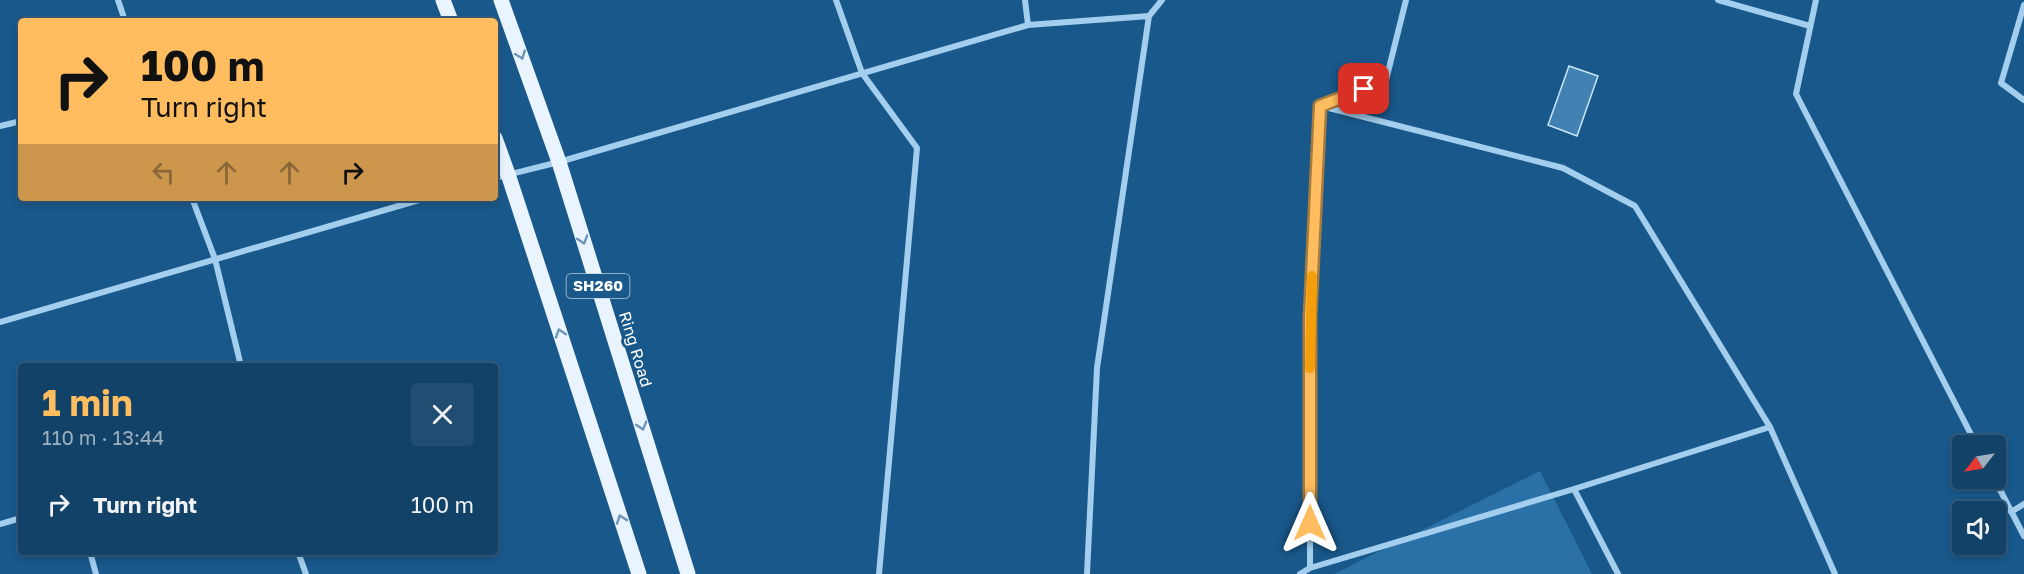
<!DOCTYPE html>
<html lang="en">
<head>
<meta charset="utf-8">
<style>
	body { margin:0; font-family:"Golos Text",sans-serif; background:#204d71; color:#f1f3f6; height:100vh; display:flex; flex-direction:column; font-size:22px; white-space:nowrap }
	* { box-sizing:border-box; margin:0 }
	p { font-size:20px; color:#9db0c0 }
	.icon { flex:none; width:33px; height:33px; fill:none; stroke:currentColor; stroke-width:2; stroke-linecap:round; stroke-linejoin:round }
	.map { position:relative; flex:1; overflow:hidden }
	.side { position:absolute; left:18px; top:363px; width:480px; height:192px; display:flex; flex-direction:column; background:#134268; border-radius:6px; box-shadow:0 3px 9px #0003,0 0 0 2px #325b7c }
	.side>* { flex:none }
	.banner { position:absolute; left:18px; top:18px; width:480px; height:183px; border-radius:6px; box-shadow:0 3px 9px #0003,0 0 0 2px #325b7c; background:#ffbd5f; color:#111; overflow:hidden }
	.needle { width:39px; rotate:239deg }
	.buttons { position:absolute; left:1952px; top:435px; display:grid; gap:12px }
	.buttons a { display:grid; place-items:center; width:54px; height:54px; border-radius:6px; background:#134268; box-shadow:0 3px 9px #0003,0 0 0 2px #325b7c; font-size:30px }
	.pin { position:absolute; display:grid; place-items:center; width:51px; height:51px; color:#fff; margin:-26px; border-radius:12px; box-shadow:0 3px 9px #0006 }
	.me { position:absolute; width:66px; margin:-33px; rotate:0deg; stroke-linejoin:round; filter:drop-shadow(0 0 4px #0008) }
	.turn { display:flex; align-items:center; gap:21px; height:126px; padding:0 24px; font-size:27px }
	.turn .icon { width:78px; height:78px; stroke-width:2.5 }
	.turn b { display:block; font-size:42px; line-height:51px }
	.lanes { display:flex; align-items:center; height:57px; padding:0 24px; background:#0003; justify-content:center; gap:30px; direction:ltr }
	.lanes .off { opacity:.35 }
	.round { display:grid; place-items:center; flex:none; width:63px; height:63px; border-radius:6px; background:#204d71 }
	.headline { display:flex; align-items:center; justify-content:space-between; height:102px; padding:0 24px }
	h1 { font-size:36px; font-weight:700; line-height:45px; color:#ffbd5f }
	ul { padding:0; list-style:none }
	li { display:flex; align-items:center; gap:18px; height:78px; padding:0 24px }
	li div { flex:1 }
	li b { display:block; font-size:22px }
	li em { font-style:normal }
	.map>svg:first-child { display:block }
</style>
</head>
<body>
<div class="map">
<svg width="2024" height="574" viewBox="0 0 2024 574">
	<rect width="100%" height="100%" fill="#19588a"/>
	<path fill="#2971a6" d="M 1540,471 L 1592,574 L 1334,574 Z"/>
	<path fill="#4282b2" stroke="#c9e5fa" stroke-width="1.5" d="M 1569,66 L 1598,76 L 1577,136 L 1548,125 Z"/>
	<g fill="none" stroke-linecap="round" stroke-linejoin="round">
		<path stroke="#a3ceed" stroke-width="6" d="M 118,0 L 125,21
			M 836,0 L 862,73 L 917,148 L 879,574
			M 1025,0 L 1028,25
			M 1718,0 L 1810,26
			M 1816,0 L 1796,94 L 1977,446
			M 2024,5 L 2001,83 L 2024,100
			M 1321,106 L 1563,168 L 1635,206 L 1770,427
			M 0,126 L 21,121
			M 495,178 L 559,162 L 1028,25 L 1149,16
			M 192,198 L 215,259 L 241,366
			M 0,322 L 426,198
			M 1994,478 L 2024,536
			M 2011,512 L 2024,504
			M 0,524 L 21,518
			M 90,552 L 96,574
			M 298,552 L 306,574
			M 1310,568 L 1574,489
			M 1087,574 L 1097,368 L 1149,16 L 1162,0
			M 1300,574 L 1310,568 L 1310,318 L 1320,106 L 1386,80 L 1406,0
			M 1618,574 L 1574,489 L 1770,427 L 1835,574"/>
		<path stroke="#e9f4ff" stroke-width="15" d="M 443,0 L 451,21
			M 501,0 L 559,162 L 688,574
			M 495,138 L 508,174 L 639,574"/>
	</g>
	<defs><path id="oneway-chevron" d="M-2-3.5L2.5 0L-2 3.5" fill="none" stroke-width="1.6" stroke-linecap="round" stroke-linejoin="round" transform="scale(1.5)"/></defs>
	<g stroke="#6c96b9">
		<use href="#oneway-chevron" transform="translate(521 55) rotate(70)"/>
		<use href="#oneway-chevron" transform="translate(583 240) rotate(73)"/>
		<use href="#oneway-chevron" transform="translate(560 333) rotate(-108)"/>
		<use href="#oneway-chevron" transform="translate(642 426) rotate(73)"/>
		<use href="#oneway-chevron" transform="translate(621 519) rotate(-109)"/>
	</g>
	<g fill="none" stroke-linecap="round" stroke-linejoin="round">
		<g stroke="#a67b3e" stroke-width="15">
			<path id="route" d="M 1310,523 L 1310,318 L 1320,106 L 1364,89"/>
		</g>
		<use href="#route" stroke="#ffbd5f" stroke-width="10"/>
		<path stroke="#f59e0b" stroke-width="10" d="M 1310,368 L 1312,276"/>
	</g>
	<g text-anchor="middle" stroke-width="6" stroke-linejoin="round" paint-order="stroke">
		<rect fill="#19588a" stroke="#bacddc" stroke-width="1.5" x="566.5" y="274" width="63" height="24" rx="4.5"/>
		<g font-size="15" font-weight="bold" fill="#fff">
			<text x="598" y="291">SH260</text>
		</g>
		<g font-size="16" fill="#fff" stroke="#19588a">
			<text transform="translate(636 349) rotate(73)" y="6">Ring Road</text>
		</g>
	</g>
</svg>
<div class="buttons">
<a><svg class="needle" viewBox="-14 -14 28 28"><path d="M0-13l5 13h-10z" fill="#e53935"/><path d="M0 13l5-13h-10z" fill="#9db0c0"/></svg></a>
<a><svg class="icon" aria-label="sound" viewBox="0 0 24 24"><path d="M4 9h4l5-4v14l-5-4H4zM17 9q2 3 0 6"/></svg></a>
</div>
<div class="pin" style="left:1364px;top:89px;background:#d93025"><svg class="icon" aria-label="arrive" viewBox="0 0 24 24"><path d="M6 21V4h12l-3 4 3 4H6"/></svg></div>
<svg class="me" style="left:1310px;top:523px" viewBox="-20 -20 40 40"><path d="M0-17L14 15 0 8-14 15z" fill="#ffbd5f" stroke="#fff" stroke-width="4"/></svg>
<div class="banner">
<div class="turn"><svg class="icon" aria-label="right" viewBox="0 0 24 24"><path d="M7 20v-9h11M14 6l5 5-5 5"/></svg><div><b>100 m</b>Turn right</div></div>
<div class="lanes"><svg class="icon off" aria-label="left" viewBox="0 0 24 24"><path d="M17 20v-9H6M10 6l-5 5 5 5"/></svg><svg class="icon off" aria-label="ahead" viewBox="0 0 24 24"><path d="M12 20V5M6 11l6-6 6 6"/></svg><svg class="icon off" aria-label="ahead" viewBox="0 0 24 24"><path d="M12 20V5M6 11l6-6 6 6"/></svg><svg class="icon" aria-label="right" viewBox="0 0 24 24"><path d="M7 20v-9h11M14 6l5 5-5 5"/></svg></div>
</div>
<section class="side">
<div class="headline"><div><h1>1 min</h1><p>110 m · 13:44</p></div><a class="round"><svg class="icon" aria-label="close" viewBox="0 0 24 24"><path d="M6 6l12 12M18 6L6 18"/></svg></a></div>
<ul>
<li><svg class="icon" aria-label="right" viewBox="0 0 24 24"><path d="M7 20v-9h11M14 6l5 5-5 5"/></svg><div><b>Turn right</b></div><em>100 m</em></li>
</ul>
</section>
</div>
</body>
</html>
